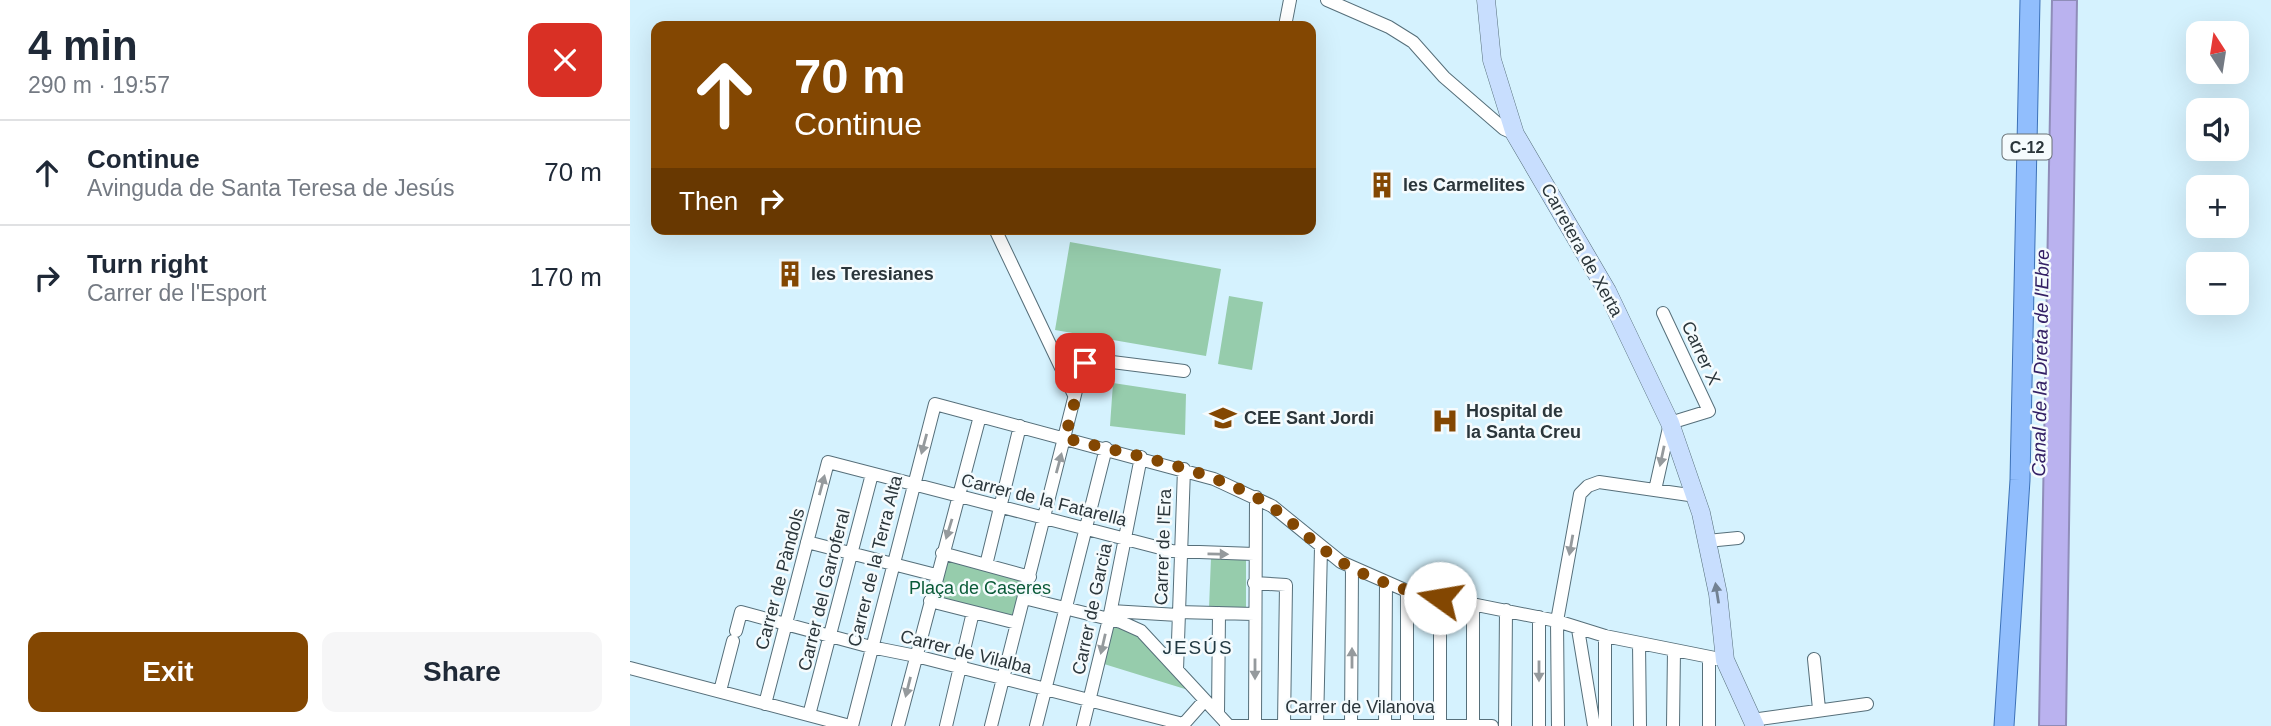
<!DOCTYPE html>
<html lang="en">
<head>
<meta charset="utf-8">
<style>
	body { margin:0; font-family:Helvetica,sans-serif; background:#f6f6f7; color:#1f2937; height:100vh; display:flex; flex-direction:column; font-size:26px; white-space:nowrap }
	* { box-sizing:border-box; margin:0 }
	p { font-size:23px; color:#747a83 }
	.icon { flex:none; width:38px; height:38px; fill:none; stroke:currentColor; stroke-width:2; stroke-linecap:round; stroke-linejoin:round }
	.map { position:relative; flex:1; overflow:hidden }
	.sheet { display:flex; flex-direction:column; background:#fff; width:630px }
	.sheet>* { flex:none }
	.hud { position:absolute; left:21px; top:21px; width:665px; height:214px; border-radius:14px; box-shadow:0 7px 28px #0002; background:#834702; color:#fff; overflow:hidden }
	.needle { width:46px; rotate:348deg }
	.fabs { position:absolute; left:1556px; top:21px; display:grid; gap:14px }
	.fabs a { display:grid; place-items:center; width:63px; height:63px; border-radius:14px; background:#fff; box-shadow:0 7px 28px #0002; font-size:35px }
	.pin { position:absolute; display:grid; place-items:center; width:60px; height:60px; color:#fff; margin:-30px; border-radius:14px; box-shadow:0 4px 10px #0006 }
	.me { position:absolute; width:77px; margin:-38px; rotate:283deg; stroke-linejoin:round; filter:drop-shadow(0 0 5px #0008) }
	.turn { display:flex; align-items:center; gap:24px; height:147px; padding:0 28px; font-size:32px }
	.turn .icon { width:91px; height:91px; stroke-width:2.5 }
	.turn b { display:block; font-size:49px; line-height:60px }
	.then { display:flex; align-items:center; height:66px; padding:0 28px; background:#0003; gap:14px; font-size:26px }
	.round { display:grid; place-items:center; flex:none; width:74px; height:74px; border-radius:14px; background:#f6f6f7 }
	.summary { display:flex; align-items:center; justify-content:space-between; height:119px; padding:0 28px }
	h1 { font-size:42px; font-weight:800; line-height:52px }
	.cta { display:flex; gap:14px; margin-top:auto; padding:14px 28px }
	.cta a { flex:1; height:80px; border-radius:14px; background:#834702; color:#fff; font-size:28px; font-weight:800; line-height:80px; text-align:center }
	.cta a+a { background:#f6f6f7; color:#1f2937 }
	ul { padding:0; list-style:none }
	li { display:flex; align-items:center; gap:21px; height:105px; padding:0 28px; border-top:2px solid #e0e1e3 }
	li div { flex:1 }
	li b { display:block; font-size:26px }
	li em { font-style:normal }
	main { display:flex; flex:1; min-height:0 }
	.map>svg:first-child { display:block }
</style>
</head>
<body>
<main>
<section class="sheet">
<div class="summary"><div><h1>4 min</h1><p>290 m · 19:57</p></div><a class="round" style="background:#d93025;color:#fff"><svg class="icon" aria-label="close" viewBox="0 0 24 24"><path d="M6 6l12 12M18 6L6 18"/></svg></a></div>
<ul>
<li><svg class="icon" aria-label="ahead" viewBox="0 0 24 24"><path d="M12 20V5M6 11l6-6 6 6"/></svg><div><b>Continue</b><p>Avinguda de Santa Teresa de Jesús</p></div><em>70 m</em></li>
<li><svg class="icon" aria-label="right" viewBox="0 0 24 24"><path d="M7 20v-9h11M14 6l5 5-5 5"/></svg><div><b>Turn right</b><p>Carrer de l'Esport</p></div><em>170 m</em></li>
</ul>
<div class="cta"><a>Exit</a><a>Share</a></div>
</section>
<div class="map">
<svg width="1641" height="726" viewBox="0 0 1641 726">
	<rect width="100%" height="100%" fill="#d5f2fe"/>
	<path fill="#96ccac" d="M 440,242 L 591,269 L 576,356 L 425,330 Z
		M 599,296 L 633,302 L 622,370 L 588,364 Z
		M 483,383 L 556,394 L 555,435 L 480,426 Z
		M 581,558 L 616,559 L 616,609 L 579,608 Z
		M 319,560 L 394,581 L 383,616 L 308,597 L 313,562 Z
		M 483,626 L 500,629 L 556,685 L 555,689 L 474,664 Z"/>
	<path fill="#bab2ef" stroke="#8f8db9" stroke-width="2" d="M 1422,0 L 1447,0 L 1436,726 L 1409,726 Z"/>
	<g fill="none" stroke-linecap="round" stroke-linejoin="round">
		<g stroke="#566f7a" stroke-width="14">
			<path id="street" d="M 697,0 L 759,27 L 783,42 L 814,77 L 874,129 L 885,134
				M 655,26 L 660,0
				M 365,229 L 444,395
				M 1025,490 L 1040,423 L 1079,411 L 1033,313
				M 1077,541 L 1108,538
				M 177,542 L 306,575
				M 312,553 L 400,577
				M 356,565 L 390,426
				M 624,583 L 656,585 L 654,724
				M 394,598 L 491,622 L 511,631 L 599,726
				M 810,598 L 810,725
				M 300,601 L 387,623
				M 481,611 L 548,615
				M 548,612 L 624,614
				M 948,629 L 964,726
				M 106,631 L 111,612 L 241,647 L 286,656 L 553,724
				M 975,636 L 975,726
				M 1009,643 L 1010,726
				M 1079,657 L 1079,726
				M 1184,659 L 1189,709
				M 0,668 L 220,726
				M 547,670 L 554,469
				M 90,691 L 103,641
				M 135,704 L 198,462 L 542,551 L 624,554
				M 588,714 L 589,613
				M 179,715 L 242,474
				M 1122,720 L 1237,704
				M 625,724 L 626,497
				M 222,726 L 305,404 L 584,479 L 642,506 L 711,562 L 777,591 L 927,621 L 975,636 L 1095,660
				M 268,726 L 350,416
				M 316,726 L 343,612
				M 361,726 L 452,367 L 462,361 L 474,361 L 554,371
				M 406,726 L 476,448
				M 453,726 L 479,619 L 511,457
				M 552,726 L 575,700
				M 596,726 L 862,726
				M 687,726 L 691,547
				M 721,726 L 722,568
				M 755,726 L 756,583
				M 777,726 L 777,591
				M 843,726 L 843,604
				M 875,726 L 876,610
				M 909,726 L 909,617
				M 928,726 L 927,621 L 950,494 L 958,486 L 969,482 L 1066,496
				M 1043,726 L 1044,650"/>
		</g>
		<g stroke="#566f7a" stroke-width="19">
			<path id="secondary" d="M 856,0 L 862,60 L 885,134 L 977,291 L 1040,423 L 1071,513 L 1088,594 L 1095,660 L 1125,726"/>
		</g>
		<g stroke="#3d72b8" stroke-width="21">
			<path id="primary" d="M 1374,726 L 1390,480 L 1400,0"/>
		</g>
		<use href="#street" stroke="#fff" stroke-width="12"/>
		<use href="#secondary" stroke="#c8defe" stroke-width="18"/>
		<use href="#primary" stroke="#91befd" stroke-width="19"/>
	</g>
	<defs><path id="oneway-solid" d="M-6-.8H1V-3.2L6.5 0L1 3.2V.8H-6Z" transform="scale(1.75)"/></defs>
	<g fill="#959a9d">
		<use href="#oneway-solid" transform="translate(294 444) rotate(105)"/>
		<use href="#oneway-solid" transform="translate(1032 456) rotate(102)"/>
		<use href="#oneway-solid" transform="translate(429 463) rotate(-75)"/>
		<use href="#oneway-solid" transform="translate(192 485) rotate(-75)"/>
		<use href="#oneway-solid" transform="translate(319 529) rotate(107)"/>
		<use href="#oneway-solid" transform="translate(941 545) rotate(100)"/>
		<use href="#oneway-solid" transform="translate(588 554) rotate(1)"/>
		<use href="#oneway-solid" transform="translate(473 644) rotate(103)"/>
		<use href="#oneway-solid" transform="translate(722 658) rotate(-90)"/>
		<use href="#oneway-solid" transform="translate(625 669) rotate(90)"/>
		<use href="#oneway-solid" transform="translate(909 671) rotate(90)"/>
		<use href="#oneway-solid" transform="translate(278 687) rotate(104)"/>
	</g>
	<use fill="#728293" href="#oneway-solid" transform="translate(1087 593) rotate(-99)"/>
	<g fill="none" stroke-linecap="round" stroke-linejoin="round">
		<path stroke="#834702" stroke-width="12" stroke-dasharray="0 21.6" d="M 455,363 L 435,438 C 497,454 562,465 620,494 C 651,509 673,535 701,555 C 733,578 772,590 810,598"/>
	</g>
	<defs>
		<g id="building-bare" transform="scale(2.1)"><path d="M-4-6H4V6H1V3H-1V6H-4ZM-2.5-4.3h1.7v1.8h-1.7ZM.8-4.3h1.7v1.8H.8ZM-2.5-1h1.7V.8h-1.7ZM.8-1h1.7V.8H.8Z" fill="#834702" stroke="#f5fbfd" stroke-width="2.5" paint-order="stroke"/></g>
		<g id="school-bare" transform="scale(2.1)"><path d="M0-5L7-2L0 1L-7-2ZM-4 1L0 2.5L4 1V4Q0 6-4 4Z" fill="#834702" stroke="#f5fbfd" stroke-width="2.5" paint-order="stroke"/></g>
		<g id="hospital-bare" transform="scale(2.1)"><path d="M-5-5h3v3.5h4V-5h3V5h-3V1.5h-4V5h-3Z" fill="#834702" stroke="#f5fbfd" stroke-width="2.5" paint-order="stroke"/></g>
	</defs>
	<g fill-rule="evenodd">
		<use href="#building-bare" x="752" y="185"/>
		<use href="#building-bare" x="160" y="274"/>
		<use href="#school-bare" x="593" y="418"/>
		<use href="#hospital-bare" x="815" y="421"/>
	</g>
	<g text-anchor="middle" stroke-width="5" stroke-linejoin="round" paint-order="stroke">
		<rect fill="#f5fbfd" stroke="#687175" stroke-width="2" x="1372.5" y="134.5" width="49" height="25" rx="5"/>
		<g font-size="16" font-weight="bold" fill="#2b363b">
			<text x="1397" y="153">C-12</text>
		</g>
		<g font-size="18" font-weight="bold" fill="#2b363b" stroke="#f5fbfd" text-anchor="start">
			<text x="773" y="191">les Carmelites</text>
			<text x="181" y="280">les Teresianes</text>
			<text x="836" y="417">Hospital de<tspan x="836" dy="21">la Santa Creu</tspan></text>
			<text x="614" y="424">CEE Sant Jordi</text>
		</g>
		<g font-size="18" fill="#2b363b" stroke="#f5fbfd">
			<text transform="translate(952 250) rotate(61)" y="6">Carretera de Xerta</text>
			<text transform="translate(1071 353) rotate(65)" y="6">Carrer X</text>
			<text transform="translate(414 500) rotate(14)" y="6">Carrer de la Fatarella</text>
			<text transform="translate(533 547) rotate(-88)" y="6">Carrer de l'Era</text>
			<text transform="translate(245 561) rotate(-76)" y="6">Carrer de la Terra Alta</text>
			<text transform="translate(150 579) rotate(-75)" y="6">Carrer de Pàndols</text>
			<text transform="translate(194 590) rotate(-76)" y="6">Carrer del Garroferal</text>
			<text transform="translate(462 609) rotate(-78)" y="6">Carrer de Garcia</text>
			<text transform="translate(336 652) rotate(14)" y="6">Carrer de Vilalba</text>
			<text x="730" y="713">Carrer de Vilanova</text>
		</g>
		<g font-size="18" fill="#0a5a38" stroke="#f5fbfd">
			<text x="350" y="594">Plaça de Caseres</text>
		</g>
		<g font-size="19" font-style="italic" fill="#332065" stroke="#f5fbfd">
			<text transform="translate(1410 363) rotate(-89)" y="7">Canal de la Dreta de l'Ebre</text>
		</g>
		<g font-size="19" letter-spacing="2" fill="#203841" stroke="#f5fbfd">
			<text x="568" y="654">JESÚS</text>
		</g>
	</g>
</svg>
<div class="fabs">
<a><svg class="needle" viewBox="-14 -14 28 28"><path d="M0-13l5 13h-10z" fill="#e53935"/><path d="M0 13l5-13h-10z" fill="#747a83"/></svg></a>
<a><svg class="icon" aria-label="sound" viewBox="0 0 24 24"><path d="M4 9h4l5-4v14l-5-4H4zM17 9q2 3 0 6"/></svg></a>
<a>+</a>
<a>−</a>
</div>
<div class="pin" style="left:455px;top:363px;background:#d93025"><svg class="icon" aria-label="arrive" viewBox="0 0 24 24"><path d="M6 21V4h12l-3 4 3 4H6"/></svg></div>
<svg class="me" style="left:810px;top:598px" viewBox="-20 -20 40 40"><circle r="19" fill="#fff"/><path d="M0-13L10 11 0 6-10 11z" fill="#834702"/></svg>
<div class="hud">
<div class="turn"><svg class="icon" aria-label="ahead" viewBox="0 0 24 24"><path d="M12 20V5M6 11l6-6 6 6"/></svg><div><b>70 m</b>Continue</div></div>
<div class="then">Then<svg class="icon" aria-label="right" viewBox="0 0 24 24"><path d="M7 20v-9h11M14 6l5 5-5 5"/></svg></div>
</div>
</div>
</main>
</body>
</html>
